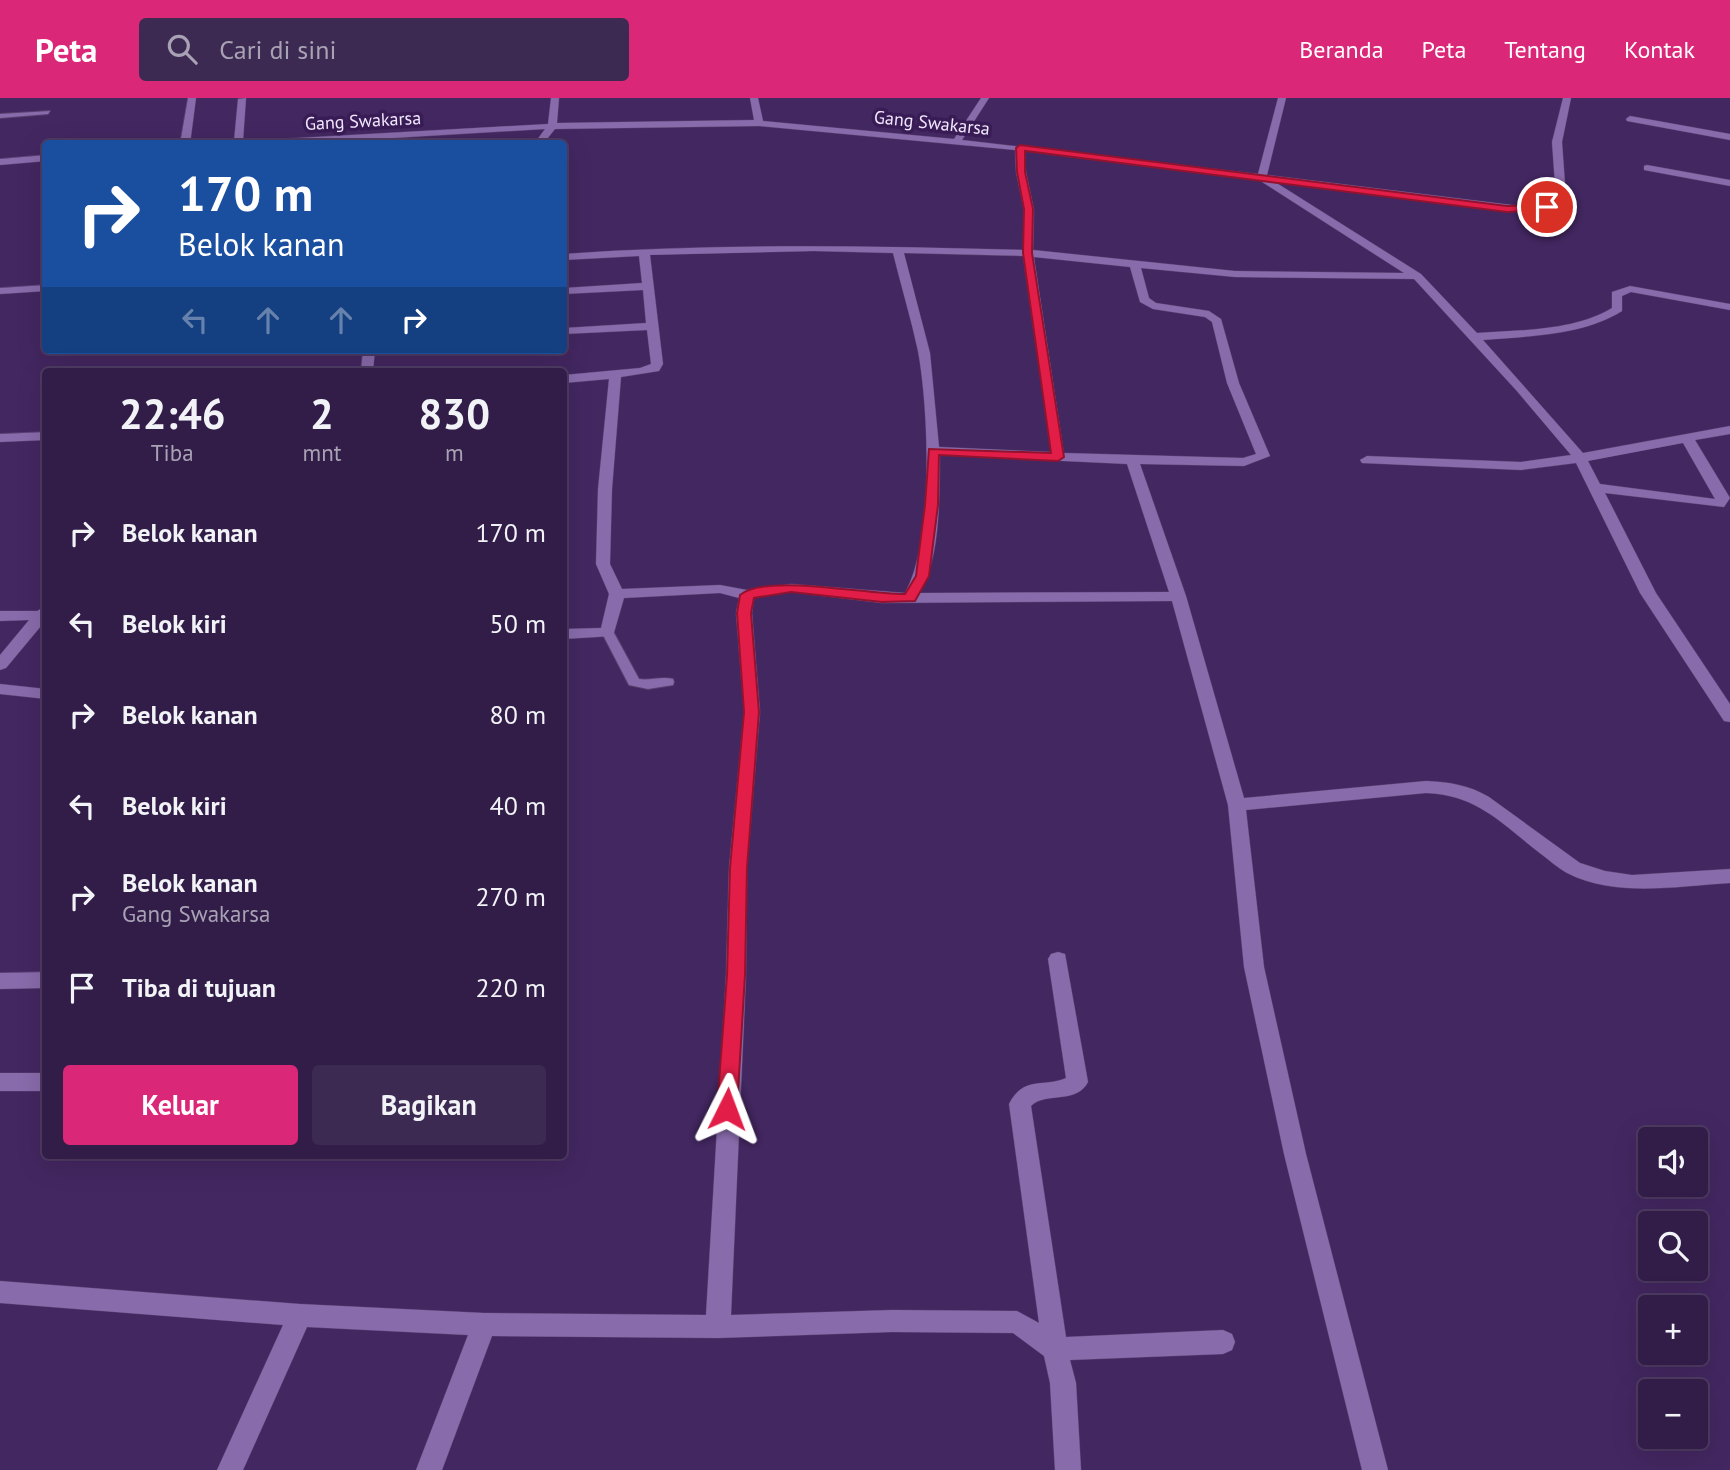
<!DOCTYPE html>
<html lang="id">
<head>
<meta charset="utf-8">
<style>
	body { margin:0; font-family:"PT Sans",sans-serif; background:#3d2a53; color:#f1f3f6; height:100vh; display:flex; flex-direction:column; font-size:26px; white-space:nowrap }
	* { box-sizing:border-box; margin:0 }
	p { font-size:23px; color:#a8a2b4 }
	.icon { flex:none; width:38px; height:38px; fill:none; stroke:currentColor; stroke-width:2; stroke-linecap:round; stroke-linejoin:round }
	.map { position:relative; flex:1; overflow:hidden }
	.drawer { position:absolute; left:42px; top:270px; width:525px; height:791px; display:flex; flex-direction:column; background:#321d49; border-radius:7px; box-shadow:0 7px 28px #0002,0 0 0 2px #4d3b61 }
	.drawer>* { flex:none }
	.hud { position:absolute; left:42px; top:42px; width:525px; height:214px; border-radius:7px; box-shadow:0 7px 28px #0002,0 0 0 2px #4d3b61; background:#1a4fa0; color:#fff; overflow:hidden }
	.tools { position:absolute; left:1638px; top:1029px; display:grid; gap:14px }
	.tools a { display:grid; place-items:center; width:70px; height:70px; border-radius:7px; background:#321d49; box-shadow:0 7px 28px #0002,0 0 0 2px #4d3b61; font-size:35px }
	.pin { position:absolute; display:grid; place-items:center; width:60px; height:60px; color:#fff; margin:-30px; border:4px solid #fff; border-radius:50%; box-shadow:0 2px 7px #0007 }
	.me { position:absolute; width:77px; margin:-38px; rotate:3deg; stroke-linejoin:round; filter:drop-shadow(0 0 5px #0008) }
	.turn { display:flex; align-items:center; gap:24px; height:147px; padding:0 21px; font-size:32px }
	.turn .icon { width:91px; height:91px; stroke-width:2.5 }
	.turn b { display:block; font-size:49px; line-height:60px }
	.lanes { display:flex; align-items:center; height:66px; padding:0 21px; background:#0003; justify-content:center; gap:35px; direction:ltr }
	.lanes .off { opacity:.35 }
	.eta { display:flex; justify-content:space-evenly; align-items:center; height:119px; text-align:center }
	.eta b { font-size:42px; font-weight:700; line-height:49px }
	.primary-button { display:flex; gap:14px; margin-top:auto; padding:14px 21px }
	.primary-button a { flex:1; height:80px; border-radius:7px; background:#db2777; color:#fff; font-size:28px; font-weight:700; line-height:80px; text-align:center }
	.primary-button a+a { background:#3d2a53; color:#f1f3f6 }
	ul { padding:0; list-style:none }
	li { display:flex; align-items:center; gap:21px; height:91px; padding:0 21px }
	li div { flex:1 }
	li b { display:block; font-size:26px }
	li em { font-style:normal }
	header { display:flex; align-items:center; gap:42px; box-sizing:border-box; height:98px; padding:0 35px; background:#db2777; color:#fff }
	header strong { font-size:33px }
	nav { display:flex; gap:38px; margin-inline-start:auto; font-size:24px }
	.search { width:490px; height:63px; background:#3d2a53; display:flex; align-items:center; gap:18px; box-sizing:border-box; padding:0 24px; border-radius:7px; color:#a8a2b4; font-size:26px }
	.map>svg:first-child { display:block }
</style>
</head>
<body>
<header>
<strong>Peta</strong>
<div class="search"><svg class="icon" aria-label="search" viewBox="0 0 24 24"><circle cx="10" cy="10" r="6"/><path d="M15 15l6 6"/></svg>Cari di sini</div>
<nav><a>Beranda</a><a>Peta</a><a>Tentang</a><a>Kontak</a></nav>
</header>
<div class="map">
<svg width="1730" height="1372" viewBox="0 0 1730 1372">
	<rect width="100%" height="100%" fill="#432761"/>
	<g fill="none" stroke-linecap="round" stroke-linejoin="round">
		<g stroke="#5a4071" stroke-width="2">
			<path id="service" d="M 50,13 L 48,16 L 0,20 L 0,16 Z
				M 608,531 L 614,535 L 639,581 C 650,583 661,578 673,581 L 674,584 L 673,587 L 648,591 L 629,587 L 602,535 Z"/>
		</g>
		<g stroke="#5a4071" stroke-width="1">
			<path id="minor" d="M 188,0 L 196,0 L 190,46 L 180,46 Z
				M 246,0 L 243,43 L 548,26 L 551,0 L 559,0 L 557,25 L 754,22 L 750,0 L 758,0 L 763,23 L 954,41 L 981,0 L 989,0 L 962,42 L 1258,76 L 1278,0 L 1286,0 L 1267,77 L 1528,109 L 1553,104 L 1556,100 L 1552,44 L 1563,0 L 1571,0 L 1562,44 L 1566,100 L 1560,108 L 1528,115 L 1275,84 L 1421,176 L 1477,235 C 1520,232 1574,233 1612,210 L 1612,194 L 1630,188 L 1730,206 L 1730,212 L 1631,194 L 1622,198 L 1622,213 C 1582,238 1528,238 1483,242 L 1583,355 L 1730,328 L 1730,336 L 1695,342 L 1730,400 L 1724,409 L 1605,395 L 1656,495 L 1730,606 L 1730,624 L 1724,623 L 1640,495 L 1576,365 L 1521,372 L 1362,365 L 1360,362 L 1367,358 L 1521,364 L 1571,357 L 1516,292 L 1414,181 L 1235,179 L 1141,170 L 1149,200 L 1156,205 L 1209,213 L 1221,221 L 1239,285 L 1270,358 L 1244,368 L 1140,366 L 1186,498 L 1244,700 L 1426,683 C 1449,684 1469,687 1489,699 L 1580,765 L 1605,773 L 1632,777 L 1730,771 L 1730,785 C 1677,788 1616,800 1567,775 C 1558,770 1549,762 1541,756 C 1502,726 1478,697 1426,695 L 1246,712 L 1264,869 L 1306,1056 L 1388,1372 L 1362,1372 L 1284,1056 L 1244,869 L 1228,707 L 1172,503 L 882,505 L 791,494 L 754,500 L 752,515 L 760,614 L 747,770 L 746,877 L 731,1217 L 892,1212 L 1017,1213 L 1039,1225 L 1009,1006 C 1024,977 1043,990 1066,980 L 1048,861 L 1051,856 L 1058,854 L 1065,856 L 1088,984 C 1076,1007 1046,993 1031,1008 L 1066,1239 L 1223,1232 L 1232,1236 L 1235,1244 L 1232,1252 L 1223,1256 L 1070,1262 L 1076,1285 L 1081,1372 L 1055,1372 L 1050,1285 L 1044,1258 L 1013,1235 L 892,1234 L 718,1240 L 492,1238 L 442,1372 L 416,1372 L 468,1237 L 307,1229 L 243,1372 L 217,1372 L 283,1227 L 0,1205 L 0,1183 L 300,1206 L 484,1215 L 706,1217 L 726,877 L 729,770 L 744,614 L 736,515 L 739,500 L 720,495 L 624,500 L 613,538 L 564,541 L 564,531 L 601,530 L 609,496 L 596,466 L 598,391 L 609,281 L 564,285 L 564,277 L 640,270 L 651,266 L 647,232 L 564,236 L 564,230 L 646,225 L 643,192 L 564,196 L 564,190 L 642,185 L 639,158 L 564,162 L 564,156 C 717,145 869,148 1023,152 L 1024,112 L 1016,74 L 1015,52 L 759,28 L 555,31 L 543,46 L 534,46 L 545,31 L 292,46 L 230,46 L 234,43 L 238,1 ZM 1025,53 L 1259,82 L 1404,175 L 1235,173 L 1033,152 L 1034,112 L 1026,74 ZM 814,153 L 893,155 C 901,188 911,220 918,253 C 929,313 934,443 905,495 L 791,486 L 747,492 L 720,487 L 622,491 L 610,466 L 612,391 L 621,279 L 659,273 L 663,266 L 650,157 ZM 904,155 L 1023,158 L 1051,354 L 939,349 L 930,255 ZM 1034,159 L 1130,169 L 1140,204 L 1153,211 L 1205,219 L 1212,224 L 1227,285 L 1256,356 L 1243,360 L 1064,355 ZM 1683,345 L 1715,401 L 1600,386 L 1588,363 ZM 940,357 L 1127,366 L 1169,494 L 920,495 C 941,456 939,402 940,357 Z
				M 1630,18 L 1730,36 L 1730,42 L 1627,23 L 1626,21 Z
				M 46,57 L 46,63 L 0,67 L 0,61 Z
				M 1647,67 L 1730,82 L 1730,88 L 1644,72 L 1644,68 Z
				M 46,187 L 46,193 L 0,196 L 0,190 Z
				M 363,252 L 375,252 L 373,273 L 361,273 Z
				M 46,334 L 46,342 L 0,344 L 0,336 Z
				M 46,508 L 46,522 L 6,570 L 0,572 L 0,557 L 29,522 L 0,523 L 0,513 L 37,513 Z
				M 0,586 L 46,591 L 46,601 L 0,596 Z
				M 46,874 L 46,890 L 0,891 L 0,875 Z
				M 0,975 L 46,975 L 46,993 L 0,993 Z"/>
		</g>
		<use href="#service" fill="#886bab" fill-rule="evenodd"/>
		<use href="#minor" fill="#886bab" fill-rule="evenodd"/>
	</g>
	<path fill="#e11d48" stroke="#92132f" stroke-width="2" d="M 1020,47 L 1507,108 L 1547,107 L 1551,109 L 1547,112 L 1507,114 L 1025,53 L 1025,74 L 1033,111 L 1032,155 L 1064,359 L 1058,363 L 939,357 L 938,407 L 929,478 L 915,503 L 882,504 L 791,494 L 754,500 L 751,515 L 759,614 L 747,770 L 745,877 L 737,1011 L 734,1017 L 727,1020 L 720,1017 L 717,1011 L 727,877 L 730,770 L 744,614 L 737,515 L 740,497 C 766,475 868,497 905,496 L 916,478 L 925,407 L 929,351 L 1051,355 L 1023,155 L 1024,111 L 1017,74 L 1016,50 Z"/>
	<g text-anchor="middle" stroke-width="7" stroke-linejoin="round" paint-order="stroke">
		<g font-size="18" fill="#f1e8fe" stroke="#391c55">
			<text transform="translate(363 23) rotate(-3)" y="6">Gang Swakarsa</text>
			<text transform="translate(932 25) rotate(6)" y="6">Gang Swakarsa</text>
		</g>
	</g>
</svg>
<div class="tools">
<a><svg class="icon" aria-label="sound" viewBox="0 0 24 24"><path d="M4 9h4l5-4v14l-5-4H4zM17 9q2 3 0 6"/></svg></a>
<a><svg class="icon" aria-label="search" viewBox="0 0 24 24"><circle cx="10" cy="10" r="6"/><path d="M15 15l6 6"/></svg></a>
<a>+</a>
<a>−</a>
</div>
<div class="pin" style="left:1547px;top:109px;background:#d93025"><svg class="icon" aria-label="arrive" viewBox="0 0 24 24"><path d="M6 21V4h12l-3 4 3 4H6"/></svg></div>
<svg class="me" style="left:727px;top:1011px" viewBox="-20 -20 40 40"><path d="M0-17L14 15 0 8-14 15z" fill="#e11d48" stroke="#fff" stroke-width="4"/></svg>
<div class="hud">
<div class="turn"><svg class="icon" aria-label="right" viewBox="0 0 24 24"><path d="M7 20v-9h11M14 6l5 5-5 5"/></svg><div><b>170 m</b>Belok kanan</div></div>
<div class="lanes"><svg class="icon off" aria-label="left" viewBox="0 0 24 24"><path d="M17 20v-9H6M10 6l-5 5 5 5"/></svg><svg class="icon off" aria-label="ahead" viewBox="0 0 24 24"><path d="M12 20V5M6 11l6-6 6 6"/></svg><svg class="icon off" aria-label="ahead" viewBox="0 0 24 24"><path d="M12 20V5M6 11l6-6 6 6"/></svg><svg class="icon" aria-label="right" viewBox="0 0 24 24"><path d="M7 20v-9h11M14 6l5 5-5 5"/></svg></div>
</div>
<section class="drawer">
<div class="eta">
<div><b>22:46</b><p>Tiba</p></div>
<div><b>2</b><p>mnt</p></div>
<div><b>830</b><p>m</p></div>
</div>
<ul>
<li><svg class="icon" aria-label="right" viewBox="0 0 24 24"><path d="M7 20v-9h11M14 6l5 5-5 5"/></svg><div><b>Belok kanan</b></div><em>170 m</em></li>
<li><svg class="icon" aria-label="left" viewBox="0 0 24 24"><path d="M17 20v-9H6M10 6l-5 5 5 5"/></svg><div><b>Belok kiri</b></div><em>50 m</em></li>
<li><svg class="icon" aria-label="right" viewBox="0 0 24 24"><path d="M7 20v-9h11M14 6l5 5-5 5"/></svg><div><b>Belok kanan</b></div><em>80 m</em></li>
<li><svg class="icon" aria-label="left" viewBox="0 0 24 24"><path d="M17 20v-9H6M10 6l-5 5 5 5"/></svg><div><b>Belok kiri</b></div><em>40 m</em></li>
<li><svg class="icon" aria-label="right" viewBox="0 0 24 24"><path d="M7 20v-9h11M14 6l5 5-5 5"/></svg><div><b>Belok kanan</b><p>Gang Swakarsa</p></div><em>270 m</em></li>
<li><svg class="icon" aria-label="arrive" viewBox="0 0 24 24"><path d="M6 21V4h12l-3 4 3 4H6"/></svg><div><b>Tiba di tujuan</b></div><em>220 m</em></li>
</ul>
<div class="primary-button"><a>Keluar</a><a>Bagikan</a></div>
</section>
</div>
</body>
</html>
